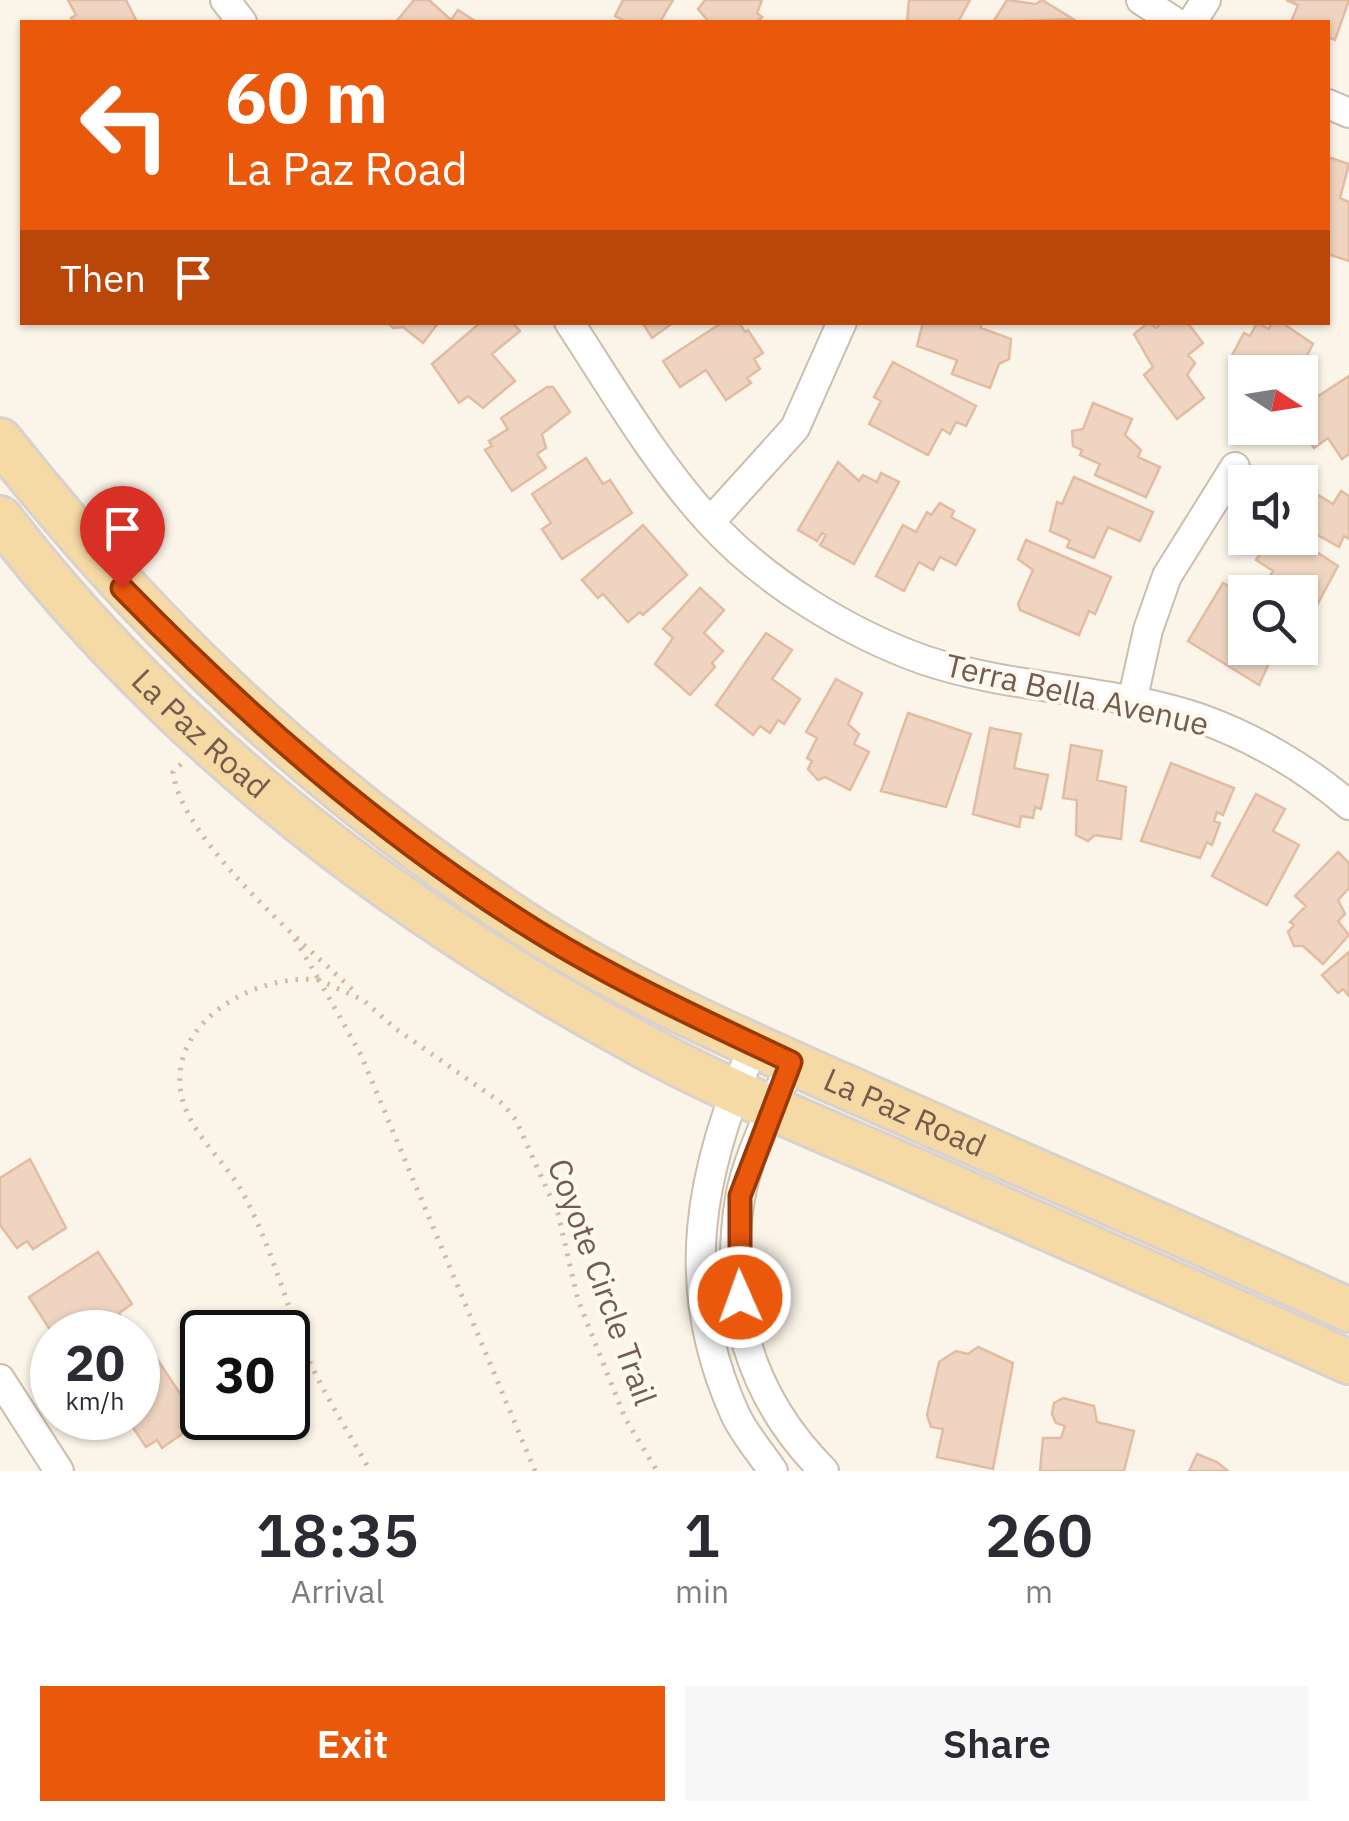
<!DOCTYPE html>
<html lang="en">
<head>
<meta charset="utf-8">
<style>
	body { margin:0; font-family:"IBM Plex Sans",sans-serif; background:#f7f7f7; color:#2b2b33; height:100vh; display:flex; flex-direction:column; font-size:38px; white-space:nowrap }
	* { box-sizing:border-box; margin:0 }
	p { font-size:32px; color:#7c7c81 }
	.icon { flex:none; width:55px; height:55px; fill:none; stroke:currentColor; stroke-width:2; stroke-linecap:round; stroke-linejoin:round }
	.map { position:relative; height:1471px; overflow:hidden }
	.details { display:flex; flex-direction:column; background:#fff; flex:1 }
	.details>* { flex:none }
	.hud { position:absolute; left:20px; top:20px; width:1310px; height:305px; border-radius:0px; box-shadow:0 2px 8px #0004; background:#ea580c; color:#fff; overflow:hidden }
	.needle { width:65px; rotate:102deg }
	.tools { position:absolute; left:1228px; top:355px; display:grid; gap:20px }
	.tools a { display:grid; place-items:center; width:90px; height:90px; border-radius:0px; background:#fff; box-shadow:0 2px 8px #0004; font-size:50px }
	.speed { position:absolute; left:30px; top:1310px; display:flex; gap:20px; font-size:50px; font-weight:700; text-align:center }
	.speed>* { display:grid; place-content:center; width:130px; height:130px; border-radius:50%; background:#fff; box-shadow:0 2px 8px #0004; line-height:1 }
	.speed small { font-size:25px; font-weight:400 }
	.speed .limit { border:5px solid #111; border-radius:15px; background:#fff; color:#111 }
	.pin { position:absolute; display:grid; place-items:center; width:85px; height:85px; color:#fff; margin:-102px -42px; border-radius:50% 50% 50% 0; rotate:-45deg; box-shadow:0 0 10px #0007 }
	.pin .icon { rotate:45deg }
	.me { position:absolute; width:110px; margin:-55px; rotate:358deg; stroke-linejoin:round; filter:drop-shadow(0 0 8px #0008) }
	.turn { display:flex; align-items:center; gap:35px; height:210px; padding:0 40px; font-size:45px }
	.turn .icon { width:130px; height:130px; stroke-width:2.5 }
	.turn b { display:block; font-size:70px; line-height:85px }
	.then { display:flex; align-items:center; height:95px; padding:0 40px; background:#0003; gap:20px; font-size:38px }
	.eta { display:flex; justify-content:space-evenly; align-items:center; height:170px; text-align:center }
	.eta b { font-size:60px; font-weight:600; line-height:70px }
	.action { display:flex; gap:20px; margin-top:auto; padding:20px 40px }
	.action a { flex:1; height:115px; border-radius:0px; background:#ea580c; color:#fff; font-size:40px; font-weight:600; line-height:115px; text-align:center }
	.action a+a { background:#f7f7f7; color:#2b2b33 }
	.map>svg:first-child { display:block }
</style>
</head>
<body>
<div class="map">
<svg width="1349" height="1471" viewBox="0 0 1349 1471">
	<rect width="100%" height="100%" fill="#fbf4e8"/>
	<path fill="#efd5c1" stroke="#e1bca3" stroke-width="2.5" d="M 68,0 L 126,0 L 137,22 L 73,22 L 71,18 L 76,15 Z
		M 414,0 L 429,0 L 451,20 L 458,10 L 475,21 L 396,22 Z
		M 623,0 L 673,0 L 660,22 L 626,22 L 615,16 Z
		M 705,0 L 762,0 L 757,13 L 762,17 L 757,22 L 709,22 L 698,9 Z
		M 909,0 L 970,0 L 958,22 L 907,22 Z
		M 1007,0 L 1036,4 L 1042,0 L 1073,19 L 993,22 Z
		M 1286,0 L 1349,0 L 1335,40 L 1328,37 L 1328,22 L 1291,22 L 1298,5 Z
		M 1328,157 L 1349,164 L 1340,198 L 1349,202 L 1349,261 L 1328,254 Z
		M 387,322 L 439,322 L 423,343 L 403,327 L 393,328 Z
		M 481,322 L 512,322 L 520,331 L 492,354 L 515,381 L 483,408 L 468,396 L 459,403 L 432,364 Z
		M 642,322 L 674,322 L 652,338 Z
		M 723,322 L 739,322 L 745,332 L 748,330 L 763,353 L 754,359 L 760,369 L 747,378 L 751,383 L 726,400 L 706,370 L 680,387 L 663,361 Z
		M 923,322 L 982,322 L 981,328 L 1011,339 L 1009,359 L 999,364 L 990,388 L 952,374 L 957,360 L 917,346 Z
		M 1149,322 L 1156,328 L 1163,322 L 1187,322 L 1203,343 L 1188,355 L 1195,363 L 1187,375 L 1204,398 L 1177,419 L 1144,375 L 1153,367 L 1134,334 Z
		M 1272,322 L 1281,322 L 1313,344 L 1298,372 L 1250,372 L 1230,359 L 1244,333 L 1250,336 L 1257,323 L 1269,329 Z
		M 893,362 L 976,406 L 966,426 L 956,422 L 950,434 L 942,429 L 928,455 L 869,424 L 881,401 L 874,397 Z
		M 1349,376 L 1349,454 L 1342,459 L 1328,438 L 1314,448 L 1300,425 L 1300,408 Z
		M 547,387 L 553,387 L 570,412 L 542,434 L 546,448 L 537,454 L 546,468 L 512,491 L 485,450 L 492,446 L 489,441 L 508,429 L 501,418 Z
		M 1093,403 L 1132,419 L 1125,435 L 1141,450 L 1138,457 L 1160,467 L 1146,497 L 1095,475 L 1100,464 L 1080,455 L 1082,450 L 1073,446 L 1072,431 L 1083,429 Z
		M 586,458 L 603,484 L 610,480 L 632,513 L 562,559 L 542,529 L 551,523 L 532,494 Z
		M 838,462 L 859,481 L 863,475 L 877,482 L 881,473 L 899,482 L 854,564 L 820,545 L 826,535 L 822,533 L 817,541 L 798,530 Z
		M 1074,477 L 1153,512 L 1140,541 L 1108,527 L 1094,558 L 1067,547 L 1070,540 L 1050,531 L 1057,502 L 1062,504 Z
		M 1308,489 L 1333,504 L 1341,491 L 1349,496 L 1349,539 L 1344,536 L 1339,547 L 1300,525 L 1300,503 Z
		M 940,503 L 954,511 L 951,517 L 975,530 L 956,565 L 940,557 L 933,570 L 919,562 L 904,591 L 876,576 L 903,525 L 916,532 L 927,512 L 931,515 Z
		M 643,525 L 687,575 L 643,615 L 640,612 L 628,622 L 603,594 L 598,598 L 582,580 Z
		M 1271,538 L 1295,538 L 1338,566 L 1316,607 L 1307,601 L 1300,611 L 1300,592 L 1259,592 L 1273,571 L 1256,560 Z
		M 1026,540 L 1111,577 L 1095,614 L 1089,611 L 1079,635 L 1020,610 L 1018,604 L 1033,570 L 1018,559 Z
		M 1223,583 L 1245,596 L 1245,648 L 1276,648 L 1259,685 L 1188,641 Z
		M 700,588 L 724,610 L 704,633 L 723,651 L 712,663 L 715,667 L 690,695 L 655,664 L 673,638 L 663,629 Z
		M 766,633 L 792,650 L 772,679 L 800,699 L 784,724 L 778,720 L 770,733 L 760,726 L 753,735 L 716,705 Z
		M 836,679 L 862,693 L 848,724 L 859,734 L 854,744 L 869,752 L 850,790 L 825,777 L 818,780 L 808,769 L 812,761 L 807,758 L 817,738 L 806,732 Z
		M 908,713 L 971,734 L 946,807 L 881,791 Z
		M 990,728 L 1021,734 L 1014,768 L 1048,775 L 1041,809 L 1035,807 L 1033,818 L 1021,816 L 1019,827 L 973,814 Z
		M 1071,745 L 1102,751 L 1097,780 L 1126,787 L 1121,839 L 1095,835 L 1088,841 L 1076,835 L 1077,800 L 1063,798 Z
		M 1171,763 L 1234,788 L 1223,815 L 1217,812 L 1214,821 L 1220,823 L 1212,845 L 1207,842 L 1200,858 L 1141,841 Z
		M 1256,794 L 1285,809 L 1273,831 L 1299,845 L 1267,905 L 1212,876 Z
		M 1338,852 L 1349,863 L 1349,888 L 1338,900 L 1345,914 L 1338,921 L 1349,935 L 1323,964 L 1303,946 L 1294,946 L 1288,932 L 1294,925 L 1290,922 L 1306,906 L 1295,896 Z
		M 1349,952 L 1349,996 L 1343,989 L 1338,993 L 1322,975 Z
		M 30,1159 L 66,1228 L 33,1249 L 27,1241 L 17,1248 L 0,1225 L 0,1178 Z
		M 98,1252 L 132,1304 L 119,1313 L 127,1332 L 79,1332 L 72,1323 L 52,1333 L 29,1297 Z
		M 978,1347 L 1013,1363 L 993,1469 L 937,1457 L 943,1429 L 931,1427 L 927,1415 L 939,1362 L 956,1351 L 968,1354 Z
		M 157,1359 L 199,1422 L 162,1448 L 157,1440 L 146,1447 L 130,1423 L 113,1434 L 102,1418 L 138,1418 L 138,1372 Z
		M 1063,1398 L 1094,1406 L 1097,1422 L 1134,1431 L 1124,1471 L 1040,1471 L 1043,1438 L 1061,1438 L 1065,1426 L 1056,1423 L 1052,1414 L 1054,1403 Z
		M 1197,1454 L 1217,1462 L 1228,1471 L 1189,1471 Z"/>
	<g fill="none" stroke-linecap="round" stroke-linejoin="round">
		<g stroke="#cdbdaf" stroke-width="32">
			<path id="minor" d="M 225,0 L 242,22
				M 1141,0 L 1175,22
				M 1192,22 L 1206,0
				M 1328,104 L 1349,113
				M 569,322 C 613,389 655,462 709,521 C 763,581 848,633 924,660 C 1013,690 1110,688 1199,718 C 1253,737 1306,768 1349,805
				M 710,522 L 795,428 L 842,322
				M 1132,702 L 1148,630 L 1167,576 L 1235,467
				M 754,1045 C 700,1171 676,1284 735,1414 C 744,1434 761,1453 773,1471
				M 791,1062 C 775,1105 748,1153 740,1198 C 723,1303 749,1396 824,1471
				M 0,1379 L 59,1471"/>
		</g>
		<g stroke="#d8d1cd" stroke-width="48">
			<g id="primary">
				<path id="s1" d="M 0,440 C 151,631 315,787 520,921 C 631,994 756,1047 878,1101 C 1035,1171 1193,1238 1349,1310"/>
				<path id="s2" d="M 0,518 C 167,735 386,905 625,1036 C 719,1089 821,1129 919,1172 C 1063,1235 1206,1298 1349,1362"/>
			</g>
		</g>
		<path stroke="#d4b8a4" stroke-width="5" stroke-dasharray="2.5 8" stroke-linecap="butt" d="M 181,764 L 173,772 C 181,840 304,944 354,991
			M 295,939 L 319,980
			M 319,980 C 258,973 175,1018 180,1085 C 183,1129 225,1159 244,1195 C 270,1244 285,1300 305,1351 C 322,1392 349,1432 370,1471
			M 535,1471 L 361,1055 L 319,980 L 363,1000 L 396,1029 L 503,1104 L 516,1120 L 558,1214 L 578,1300 L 625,1418 L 657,1471"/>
		<use href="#minor" stroke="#fff" stroke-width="28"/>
		<use href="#primary" stroke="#f6daa5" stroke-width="42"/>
	</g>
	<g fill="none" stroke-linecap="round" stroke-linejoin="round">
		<g stroke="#983908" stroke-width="25">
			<path id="route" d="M 122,588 C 244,713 374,828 522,922 C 608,977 700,1019 791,1062 L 740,1196 L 740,1297"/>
		</g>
		<use href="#route" stroke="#ea580c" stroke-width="18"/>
	</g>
	<g text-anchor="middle" stroke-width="8" stroke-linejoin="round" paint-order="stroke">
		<g font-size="32" fill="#745c4d" stroke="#fef8ef">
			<text transform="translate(1077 695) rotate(13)" y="11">Terra Bella Avenue</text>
			<text dy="11" stroke="none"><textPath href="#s2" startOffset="295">La Paz Road</textPath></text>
			<text dy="11" stroke="none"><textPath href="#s1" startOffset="1142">La Paz Road</textPath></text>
			<text transform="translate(602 1282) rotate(70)" y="11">Coyote Circle Trail</text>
		</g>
	</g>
</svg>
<div class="tools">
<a><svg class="needle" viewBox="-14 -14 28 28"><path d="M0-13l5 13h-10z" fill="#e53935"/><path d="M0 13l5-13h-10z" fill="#7c7c81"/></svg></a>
<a><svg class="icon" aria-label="sound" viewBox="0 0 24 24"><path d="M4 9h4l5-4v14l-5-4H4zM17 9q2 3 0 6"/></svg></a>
<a><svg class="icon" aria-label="search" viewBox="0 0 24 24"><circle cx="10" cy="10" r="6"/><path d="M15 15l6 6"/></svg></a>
</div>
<div class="speed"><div>20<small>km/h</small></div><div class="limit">30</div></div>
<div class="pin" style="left:122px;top:588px;background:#d93025"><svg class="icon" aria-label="arrive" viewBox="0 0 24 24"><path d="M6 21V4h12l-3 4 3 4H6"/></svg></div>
<svg class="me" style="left:740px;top:1297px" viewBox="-20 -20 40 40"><circle r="17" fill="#ea580c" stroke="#fff" stroke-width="3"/><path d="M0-11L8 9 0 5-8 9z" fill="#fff"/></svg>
<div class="hud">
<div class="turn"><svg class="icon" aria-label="left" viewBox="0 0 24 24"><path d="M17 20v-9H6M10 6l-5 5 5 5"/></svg><div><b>60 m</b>La Paz Road</div></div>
<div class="then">Then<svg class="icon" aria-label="arrive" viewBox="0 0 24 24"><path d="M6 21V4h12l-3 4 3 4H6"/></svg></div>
</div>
</div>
<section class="details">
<div class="eta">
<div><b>18:35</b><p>Arrival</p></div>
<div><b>1</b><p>min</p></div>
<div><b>260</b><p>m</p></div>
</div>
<div class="action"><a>Exit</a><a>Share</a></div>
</section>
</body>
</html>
